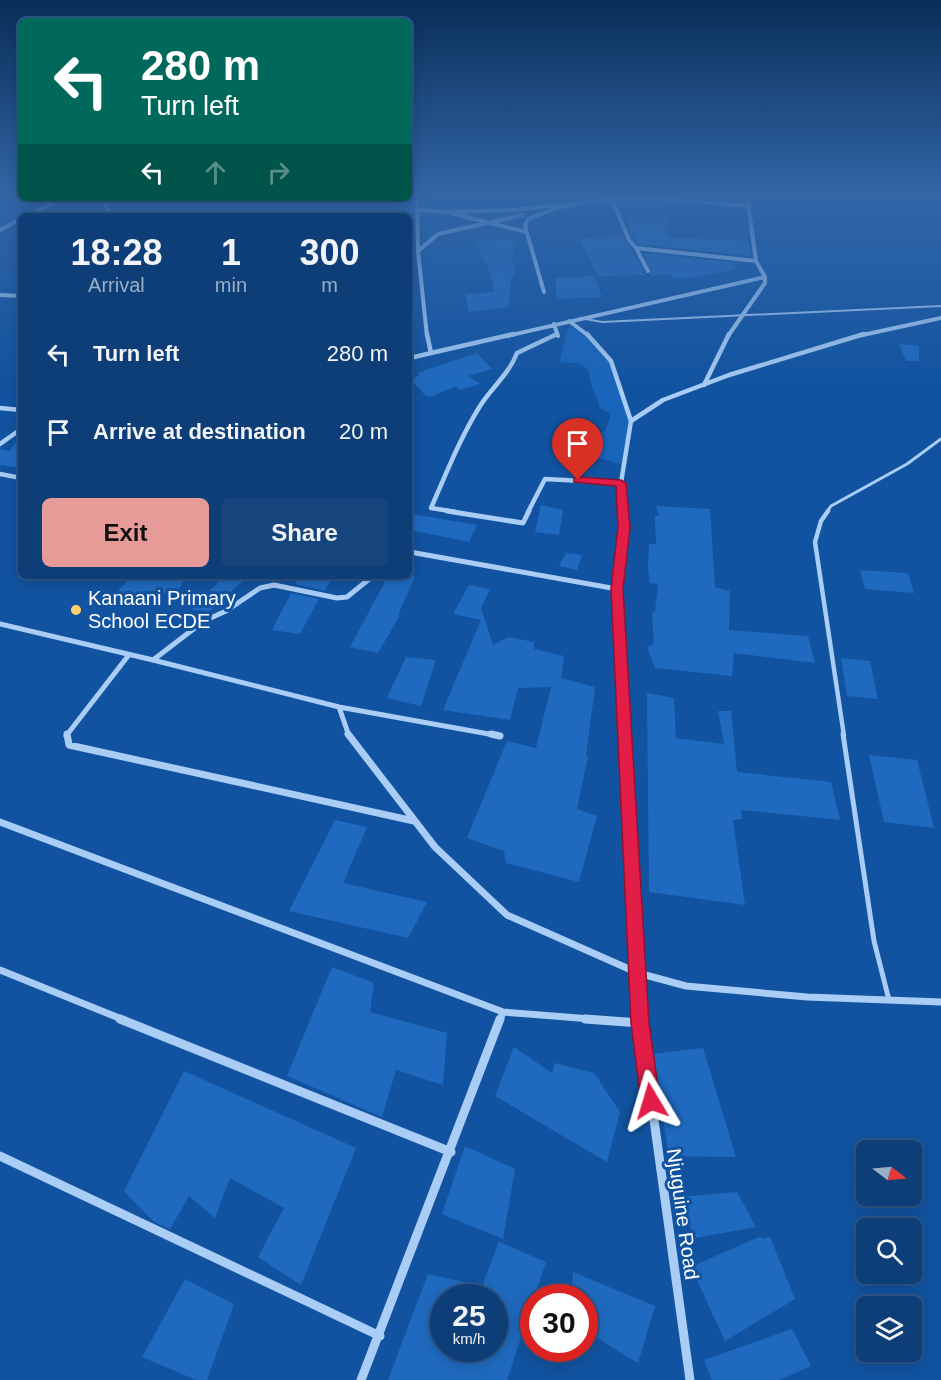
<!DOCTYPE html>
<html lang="en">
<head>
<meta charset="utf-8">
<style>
	body { margin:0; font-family:Helvetica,sans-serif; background:#16457d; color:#f1f3f6; height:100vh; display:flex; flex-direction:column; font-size:22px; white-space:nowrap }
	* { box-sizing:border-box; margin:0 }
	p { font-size:20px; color:#9aaec6 }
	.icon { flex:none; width:33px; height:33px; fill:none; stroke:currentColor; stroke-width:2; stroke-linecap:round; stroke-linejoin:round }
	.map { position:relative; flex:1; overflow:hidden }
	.side { position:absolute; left:18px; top:213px; width:394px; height:366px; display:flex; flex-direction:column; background:#0d3e78; border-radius:9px; box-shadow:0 3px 15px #0003,0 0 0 2px #2d578a }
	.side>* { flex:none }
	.banner { position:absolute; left:18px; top:18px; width:394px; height:183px; border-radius:9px; box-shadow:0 3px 15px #0003,0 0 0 2px #2d578a; background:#00695c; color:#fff; overflow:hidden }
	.needle { width:39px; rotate:106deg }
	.controls { position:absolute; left:856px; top:1140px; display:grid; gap:12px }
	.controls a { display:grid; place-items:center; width:66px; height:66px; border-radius:9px; background:#0d3e78; box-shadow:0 3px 15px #0003,0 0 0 2px #2d578a; font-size:30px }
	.speed { position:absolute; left:430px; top:1284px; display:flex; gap:12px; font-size:30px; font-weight:700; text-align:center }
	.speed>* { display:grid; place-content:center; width:78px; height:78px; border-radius:50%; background:#0d3e78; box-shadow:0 3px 15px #0003,0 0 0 2px #2d578a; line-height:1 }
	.speed small { font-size:15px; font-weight:400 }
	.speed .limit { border:9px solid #d22; background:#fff; color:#111 }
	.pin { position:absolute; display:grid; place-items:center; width:51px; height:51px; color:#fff; margin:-62px -26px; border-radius:50% 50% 50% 0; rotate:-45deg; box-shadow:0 0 6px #0007 }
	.pin .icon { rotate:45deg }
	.me { position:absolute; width:66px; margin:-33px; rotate:353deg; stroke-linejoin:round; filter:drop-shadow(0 0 4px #0008) }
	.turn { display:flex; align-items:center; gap:21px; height:126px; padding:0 24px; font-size:27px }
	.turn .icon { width:78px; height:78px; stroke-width:2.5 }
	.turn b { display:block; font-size:42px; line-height:51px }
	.lanes { display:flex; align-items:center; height:57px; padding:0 24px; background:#0003; justify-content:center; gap:30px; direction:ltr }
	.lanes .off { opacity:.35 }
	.eta { display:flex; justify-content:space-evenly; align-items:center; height:102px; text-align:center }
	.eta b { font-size:36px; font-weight:800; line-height:42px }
	.button { display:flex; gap:12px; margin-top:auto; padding:12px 24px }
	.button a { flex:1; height:69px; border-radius:9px; background:#e69b98; color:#111; font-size:24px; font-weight:800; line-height:69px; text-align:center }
	.button a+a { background:#16457d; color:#f1f3f6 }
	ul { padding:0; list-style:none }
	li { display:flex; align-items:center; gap:18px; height:78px; padding:0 24px }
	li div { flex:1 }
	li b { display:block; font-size:22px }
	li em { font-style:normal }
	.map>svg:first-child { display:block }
</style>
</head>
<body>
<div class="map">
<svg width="941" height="1380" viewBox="0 0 941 1380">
	<rect width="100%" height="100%" fill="#1153a0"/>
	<path fill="#1965ba" d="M 569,326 L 592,338 L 608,355 L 631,421 L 624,465 L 596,457 L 599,451 L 588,446 L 589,440 L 606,430 L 611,414 L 600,408 C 596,394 589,385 589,370 L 580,364 L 559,362 Z"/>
	<path fill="#1f6abf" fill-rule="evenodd" d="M 624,203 L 668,203 L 666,237 L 749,241 L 751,256 L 638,244 L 630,231 Z
		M 623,236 L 646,275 L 598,276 L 579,238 Z
		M 517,240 L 511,258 L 515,265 L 514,277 L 511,277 L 509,307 L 469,312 L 465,294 L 494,292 L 490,272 L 474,241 Z
		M 643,253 L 739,263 L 733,270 L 691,278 L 672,278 L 671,274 L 650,275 L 652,270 Z
		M 594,276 L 602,297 L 557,299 L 555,278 Z
		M 899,344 L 919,346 L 919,361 L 906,361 Z
		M 477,353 L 492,369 L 468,376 L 480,384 L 460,390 L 456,386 L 433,396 L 426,396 L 410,379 L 419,376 L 417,373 Z
		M 21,437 L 21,468 L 0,465 L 0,449 L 9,451 Z
		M 541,505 L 563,510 L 559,535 L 535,532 Z
		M 656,506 L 710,509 L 715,587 L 730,591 L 729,630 L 808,636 L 815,663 L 734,653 L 732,676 L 655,668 L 647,647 L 654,644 L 652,613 L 655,611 L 658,584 L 650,583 L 648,568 L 649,544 L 656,544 L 655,516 L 659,516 Z
		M 410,514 L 436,518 L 477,525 L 469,542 L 410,530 Z
		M 566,553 L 582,555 L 577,570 L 559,566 Z
		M 860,570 L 908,573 L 914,593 L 865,589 Z
		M 132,576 L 186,576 L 176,595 L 154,591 L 147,603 L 112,597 Z
		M 224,576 L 244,580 L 210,611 L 192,610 Z
		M 301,576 L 333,576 L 325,591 L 295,584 Z
		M 388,576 L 415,576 L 398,615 L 400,615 L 378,653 L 350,647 Z
		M 469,585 L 490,589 L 481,608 L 493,645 L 509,637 L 534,642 L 534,649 L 564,656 L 561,678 L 595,687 L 586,756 L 588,756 L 577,809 L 597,816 L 579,882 L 506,863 L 504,851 L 467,838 L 507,741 L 536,748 L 551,687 L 518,688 L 510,720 L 443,710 L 481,620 L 453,614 Z
		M 291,593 L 319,599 L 300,634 L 272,630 Z
		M 406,657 L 436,660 L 421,706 L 387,698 Z
		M 841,658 L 870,661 L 878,699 L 847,696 Z
		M 647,693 L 674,698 L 676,738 L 724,744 L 718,711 L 731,711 L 737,772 L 831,782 L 840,820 L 741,810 L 742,819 L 733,820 L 745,905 L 649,892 Z
		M 869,755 L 917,760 L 934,828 L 884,822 Z
		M 335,820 L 367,827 L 343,883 L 427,902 L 408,938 L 289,911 Z
		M 332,967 L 374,983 L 370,1012 L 447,1033 L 443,1085 L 396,1070 L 382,1117 L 287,1076 Z
		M 514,1047 L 552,1073 L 555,1063 L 594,1073 L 620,1112 L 607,1162 L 495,1096 Z
		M 703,1048 L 736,1157 L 669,1156 L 652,1054 Z
		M 184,1071 L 356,1148 L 301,1285 L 258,1257 L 284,1208 L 230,1178 L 215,1218 L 189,1196 L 170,1229 L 153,1221 L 124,1191 Z
		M 465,1146 L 515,1169 L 503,1239 L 442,1214 Z
		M 737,1192 L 756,1227 L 695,1238 L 678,1197 Z
		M 761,1236 L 762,1239 L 770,1237 L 795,1299 L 725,1341 L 691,1267 Z
		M 499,1242 L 546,1262 L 507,1380 L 388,1380 L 428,1274 L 482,1286 ZM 444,1298 L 495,1298 L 495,1348 L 444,1348 Z
		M 573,1272 L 655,1306 L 638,1363 L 585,1331 L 585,1298 L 571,1298 Z
		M 185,1279 L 234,1304 L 207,1380 L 196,1380 L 142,1357 Z
		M 792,1329 L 811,1366 L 779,1380 L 712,1380 L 704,1360 Z"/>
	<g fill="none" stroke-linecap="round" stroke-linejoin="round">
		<path stroke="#a9cdf5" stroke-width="2" d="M 580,318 L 602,322 L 941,306"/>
		<path stroke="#a9cdf5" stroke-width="3" d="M 827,512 L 831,506 L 907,464 L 941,439"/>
		<path stroke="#a9cdf5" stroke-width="4.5" d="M 828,511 L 821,521 L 815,542 L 844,736"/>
		<path stroke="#a9cdf5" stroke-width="5" d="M 843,734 L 874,941 L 889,1000"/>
		<path stroke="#a9cdf5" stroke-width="4" d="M 417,196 L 418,251 L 427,336
			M 102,198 L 108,210 L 107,216
			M 612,199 L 629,240 L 636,248 L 756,261
			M 417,210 L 447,212 L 526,232
			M 447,212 L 513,210 L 557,205
			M 27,216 L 63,198
			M 0,230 L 21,219
			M 636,248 L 648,271
			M 418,251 L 438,234 L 523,215
			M 544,292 L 525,226 L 528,219 C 601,187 672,200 749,206
			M 0,295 L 21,296
			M 569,321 L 589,336
			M 554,324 L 558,336
			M 507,336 L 765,277
			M 728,336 L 765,283 L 765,277 L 756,261 L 747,196
			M 858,336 L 941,318"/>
		<path stroke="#a9cdf5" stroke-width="4.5" d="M 427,334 L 431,353 L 514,334
			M 587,334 L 611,361 L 631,421 L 620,489 L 622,512
			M 410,358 L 431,353
			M 704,385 L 729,334
			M 0,408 L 21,410
			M 631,421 L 663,400 L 729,375 L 864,334
			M 0,444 L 21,429
			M 0,474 L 21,478
			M 456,512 L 431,508 C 446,474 460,438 480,406 C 492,387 509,374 517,353 L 557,334
			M 528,512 L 545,479 L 621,483"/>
		<path stroke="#a9cdf5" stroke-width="5" d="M 447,511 L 523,523 L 529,511
			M 622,511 L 624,527 L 617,589 L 625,736
			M 410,552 L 617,589
			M 0,624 L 153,660 L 204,621 L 226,611 L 260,588 L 274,585 L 337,598 L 347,597 L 373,576
			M 153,660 L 339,707 L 500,736
			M 339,707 L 349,736
			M 66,736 L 128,656"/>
		<path stroke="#a9cdf5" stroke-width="7" d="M 67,734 L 69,745 L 414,821
			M 348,734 L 435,847 L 507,915 L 638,973 L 686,986 L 807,997 L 941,1002
			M 491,734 L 500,736
			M 625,734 L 640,1020
			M 0,822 L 503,1012 L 604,1020
			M 0,970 L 124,1020
			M 500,1020 L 503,1012"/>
		<path stroke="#a9cdf5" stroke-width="9" d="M 120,1019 L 451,1152
			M 585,1019 L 640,1023
			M 640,1019 L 690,1380
			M 0,1156 L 380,1336
			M 361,1380 L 500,1019"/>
	</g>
	<linearGradient id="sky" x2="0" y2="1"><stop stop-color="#092e58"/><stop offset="0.5" stop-color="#3266a7"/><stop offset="1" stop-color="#3266a7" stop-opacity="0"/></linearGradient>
	<rect width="941" height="389" fill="url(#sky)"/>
	<path fill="#e11d48" stroke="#92132f" stroke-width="1.5" d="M 578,477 L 621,480 L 626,483 L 630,527 L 623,589 L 649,1023 L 660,1101 L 658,1108 L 651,1111 L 644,1108 L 641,1101 L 631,1023 L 611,589 L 618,527 L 616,486 L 574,482 L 574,478 Z"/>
	<circle fill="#ffd16d" stroke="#1153a0" stroke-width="2" cx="76" cy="610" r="6"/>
	<g text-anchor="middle" stroke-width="6" stroke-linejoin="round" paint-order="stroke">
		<g font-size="20" fill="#fff" stroke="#1153a0" text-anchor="start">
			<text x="88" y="605">Kanaani Primary<tspan x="88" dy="23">School ECDE</tspan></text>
		</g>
		<g font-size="20" fill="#fff" stroke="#1153a0">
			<text transform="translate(683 1214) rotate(82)" y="7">Njuguine Road</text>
		</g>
	</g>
</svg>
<div class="controls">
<a><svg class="needle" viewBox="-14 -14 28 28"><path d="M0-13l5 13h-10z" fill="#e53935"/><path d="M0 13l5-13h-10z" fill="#9aaec6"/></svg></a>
<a><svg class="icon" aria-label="search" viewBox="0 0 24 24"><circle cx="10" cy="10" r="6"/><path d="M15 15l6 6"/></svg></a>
<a><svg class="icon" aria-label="layers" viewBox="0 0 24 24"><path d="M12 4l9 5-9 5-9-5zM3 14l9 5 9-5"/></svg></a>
</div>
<div class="speed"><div>25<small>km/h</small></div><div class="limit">30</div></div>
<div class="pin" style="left:578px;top:480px;background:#d93025"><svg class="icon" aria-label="arrive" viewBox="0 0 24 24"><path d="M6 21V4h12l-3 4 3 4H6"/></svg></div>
<svg class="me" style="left:651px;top:1101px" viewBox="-20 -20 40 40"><path d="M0-17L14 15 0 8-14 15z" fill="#e11d48" stroke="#fff" stroke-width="4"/></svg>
<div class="banner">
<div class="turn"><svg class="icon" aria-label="left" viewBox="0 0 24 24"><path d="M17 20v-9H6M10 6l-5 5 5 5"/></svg><div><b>280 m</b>Turn left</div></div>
<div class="lanes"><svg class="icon" aria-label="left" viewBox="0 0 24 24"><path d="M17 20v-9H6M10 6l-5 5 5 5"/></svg><svg class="icon off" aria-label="ahead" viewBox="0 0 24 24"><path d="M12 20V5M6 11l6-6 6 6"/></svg><svg class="icon off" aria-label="right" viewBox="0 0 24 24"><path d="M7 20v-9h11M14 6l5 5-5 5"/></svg></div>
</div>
<section class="side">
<div class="eta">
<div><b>18:28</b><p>Arrival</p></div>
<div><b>1</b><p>min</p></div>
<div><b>300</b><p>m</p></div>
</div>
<ul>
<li><svg class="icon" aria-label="left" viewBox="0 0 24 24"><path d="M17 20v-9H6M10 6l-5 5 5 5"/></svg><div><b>Turn left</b></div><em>280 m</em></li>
<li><svg class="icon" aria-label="arrive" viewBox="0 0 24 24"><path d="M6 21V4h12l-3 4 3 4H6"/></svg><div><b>Arrive at destination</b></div><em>20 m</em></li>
</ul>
<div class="button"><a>Exit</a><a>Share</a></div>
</section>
</div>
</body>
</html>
